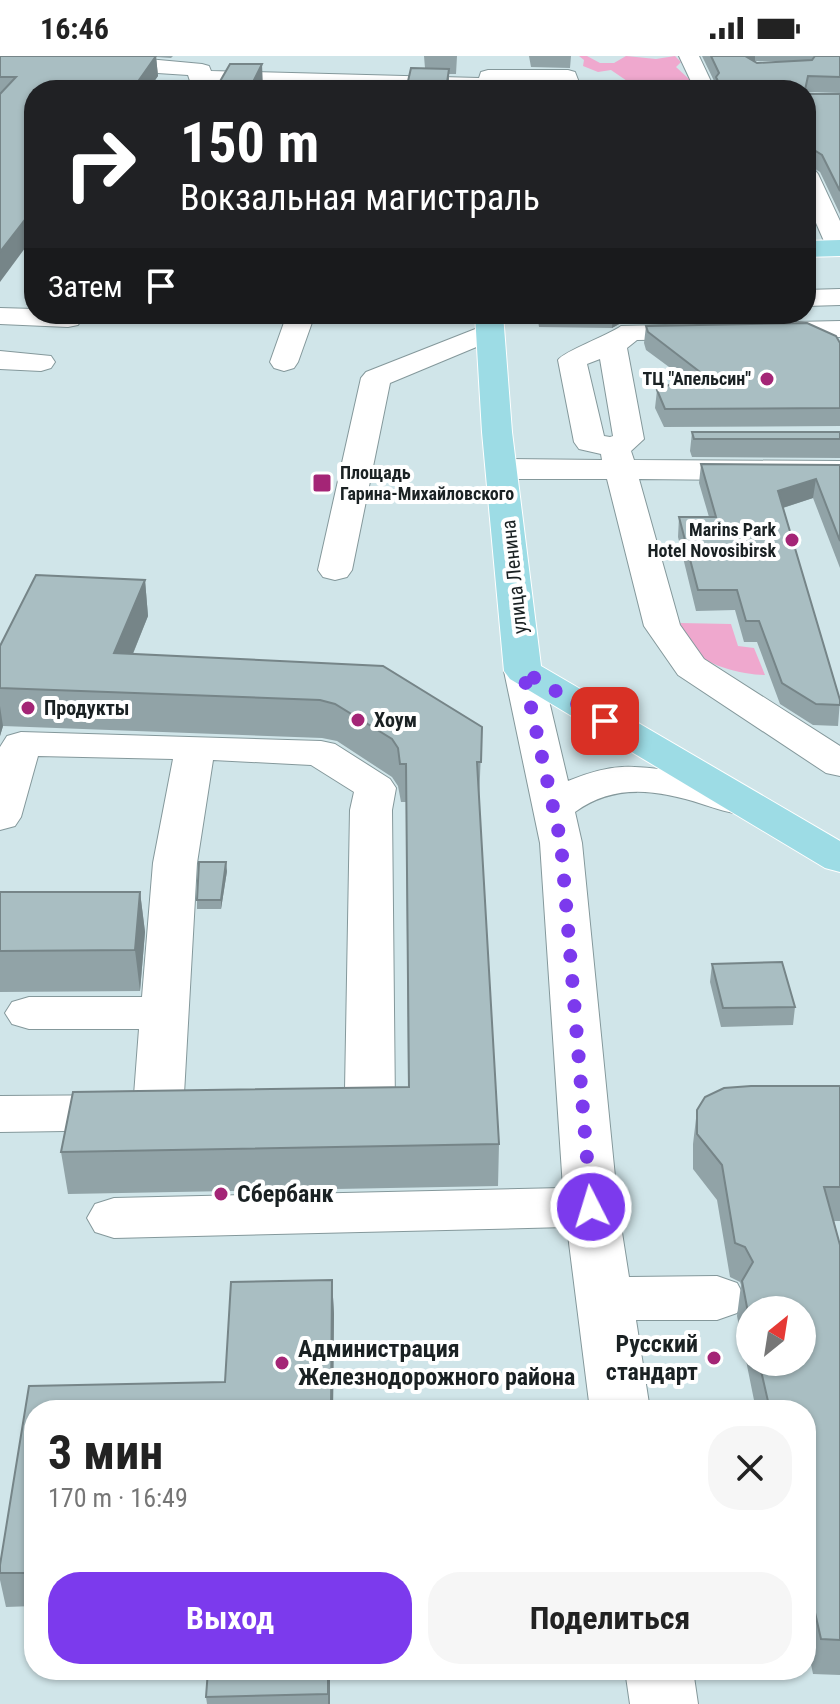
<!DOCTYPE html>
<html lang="ru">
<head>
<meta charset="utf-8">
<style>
	body { margin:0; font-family:"Roboto Condensed",sans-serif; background:#f6f6f6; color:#222; height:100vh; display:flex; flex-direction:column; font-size:30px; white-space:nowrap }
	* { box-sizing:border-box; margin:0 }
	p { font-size:26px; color:#767676 }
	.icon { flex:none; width:44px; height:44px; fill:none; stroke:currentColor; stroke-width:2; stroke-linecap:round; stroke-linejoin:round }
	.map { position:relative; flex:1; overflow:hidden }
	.drawer { position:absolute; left:24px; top:1344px; width:792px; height:280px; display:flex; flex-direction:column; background:#fff; border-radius:32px; box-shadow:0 2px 6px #0004 }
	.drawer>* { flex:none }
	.hud { position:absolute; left:24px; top:24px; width:792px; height:244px; border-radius:32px; box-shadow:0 2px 6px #0004; background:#202124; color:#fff; overflow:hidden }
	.needle { width:52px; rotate:30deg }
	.fabs { position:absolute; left:736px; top:1240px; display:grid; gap:16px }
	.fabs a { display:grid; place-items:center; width:80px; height:80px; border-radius:50%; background:#fff; box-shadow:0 2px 6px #0004; font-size:40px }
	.pin { position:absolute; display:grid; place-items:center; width:68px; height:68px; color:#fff; margin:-34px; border-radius:16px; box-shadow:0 4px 12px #0006 }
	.me { position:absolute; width:88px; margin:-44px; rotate:355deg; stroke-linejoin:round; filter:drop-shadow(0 0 6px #0008) }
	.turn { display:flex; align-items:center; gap:28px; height:168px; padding:0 24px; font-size:36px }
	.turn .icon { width:104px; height:104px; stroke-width:2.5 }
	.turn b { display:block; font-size:56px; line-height:68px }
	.then { display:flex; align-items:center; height:76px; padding:0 24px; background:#0003; gap:16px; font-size:30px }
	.round { display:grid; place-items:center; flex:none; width:84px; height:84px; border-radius:32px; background:#f6f6f6 }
	.overview { display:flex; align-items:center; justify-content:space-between; height:136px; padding:0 24px }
	h1 { font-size:48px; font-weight:700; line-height:60px }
	.cta { display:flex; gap:16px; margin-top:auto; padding:16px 24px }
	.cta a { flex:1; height:92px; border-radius:32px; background:#7c3aed; color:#fff; font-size:32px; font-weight:700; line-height:92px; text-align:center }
	.cta a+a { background:#f6f6f6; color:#222 }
	.status { display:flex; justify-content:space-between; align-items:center; height:56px; padding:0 40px; background:#fff; direction:ltr }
	.status svg { height:22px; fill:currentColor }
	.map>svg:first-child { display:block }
</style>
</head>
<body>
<div class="status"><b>16:46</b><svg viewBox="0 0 49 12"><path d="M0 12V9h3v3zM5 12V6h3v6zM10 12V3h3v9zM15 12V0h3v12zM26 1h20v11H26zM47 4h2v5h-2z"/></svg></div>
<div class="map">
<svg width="840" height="1648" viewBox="0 0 840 1648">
	<rect width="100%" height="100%" fill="#d0e5e9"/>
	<path fill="#efa8ce" d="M 579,0 L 587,0 L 600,7 L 614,7 L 626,0 L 656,3 L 675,0 L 681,6 L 676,11 L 701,34 L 589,34 L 596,29 L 590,24 L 630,27 L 611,14 L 598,16 L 583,10 L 584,4 Z
		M 680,567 L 731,568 L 738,590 L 754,592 L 765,619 C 744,619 702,609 690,591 C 685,584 683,574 680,567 Z"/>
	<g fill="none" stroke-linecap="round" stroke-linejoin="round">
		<g stroke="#84989b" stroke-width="2">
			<path id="minor" d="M 115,0 L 202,8 L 209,10 L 211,15 L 479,22 L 481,16 L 488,14 L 568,14 L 575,16 L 582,34 L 562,34 L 560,26 L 497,26 L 495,32 L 489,34 L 197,27 L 190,25 L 188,19 L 127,15 L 111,6 Z
				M 679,0 L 699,0 L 715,34 L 695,34 Z
				M 806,111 L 814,113 L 818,118 L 840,165 L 840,200 L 831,197 L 827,192 L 806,144 Z
				M 840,233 L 840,249 L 806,250 L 806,234 Z
				M 0,252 L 34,253 L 34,258 L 78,258 L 82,263 L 78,269 L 68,271 L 0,268 Z
				M 287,258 L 315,258 L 298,306 L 294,312 L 284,315 L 274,312 L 270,306 Z
				M 840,265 L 840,281 L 637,284 L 627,292 L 644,383 L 631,395 L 634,404 L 840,405 L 840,425 L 639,423 L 680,569 L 704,603 L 840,690 L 840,720 L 826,717 L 678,619 L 644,570 L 607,423 L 502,423 L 491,420 L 486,413 L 491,406 L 502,403 L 602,404 L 601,398 L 579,393 L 574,386 L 558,304 C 564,295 607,280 621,270 ZM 600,303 L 613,380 L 610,381 L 604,380 L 587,308 Z
				M 488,268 L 498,270 L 502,276 L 498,282 L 390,327 L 352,514 L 347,521 L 335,524 L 323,521 L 318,514 L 361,322 L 366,316 Z
				M 0,295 L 51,300 L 55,306 L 51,312 L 41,315 L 0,313 Z
				M 523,604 L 536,607 L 542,615 L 568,725 C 585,718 603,712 622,711 C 651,709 747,724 763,747 L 757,756 C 737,761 721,754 702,748 C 657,734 615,727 575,756 L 582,787 L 618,1151 L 629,1221 L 717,1220 L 737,1227 L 745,1242 L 737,1257 L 717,1264 L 636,1264 L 650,1354 L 590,1354 L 567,1171 L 114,1182 L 95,1176 L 87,1162 L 95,1148 L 114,1142 L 563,1132 L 540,787 L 504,615 L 510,607 Z
				M 21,676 L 321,685 L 335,688 L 390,723 L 396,732 L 392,754 L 395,1051 L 388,1063 C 363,1071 337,1072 312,1064 L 305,1052 L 312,1040 L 345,1034 L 350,754 L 354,736 L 311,709 L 213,704 L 197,807 L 183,1056 L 176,1069 C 159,1073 146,1069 130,1074 L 0,1076 L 0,1040 L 134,1039 L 139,973 L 29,973 L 12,968 L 5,957 L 12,946 L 29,941 L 142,941 L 153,807 L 173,703 L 38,700 L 21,761 L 15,770 L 0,774 L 0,691 L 7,680 Z
				M 625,1614 L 693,1614 L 698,1648 L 630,1648 Z"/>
		</g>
		<g stroke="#fff" stroke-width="2">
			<path id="major" d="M 840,184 L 840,200 L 806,201 L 806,185 Z
				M 475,258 L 503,258 L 512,376 L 541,610 L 840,785 L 840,816 L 825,812 L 510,623 L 504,615 L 482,376 Z"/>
		</g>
		<use href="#minor" fill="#fff" fill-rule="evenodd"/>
		<use href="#major" fill="#9ddce5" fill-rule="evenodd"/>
	</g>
	<path fill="#91a3a7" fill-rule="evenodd" d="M 0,0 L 173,0 L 171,2 L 156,1 L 158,20 L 148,34 L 34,34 L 0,226 Z
		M 424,0 L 457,0 L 456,18 L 449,18 L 449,34 L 406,34 L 425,12 Z
		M 529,0 L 571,0 L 570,12 L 531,11 Z
		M 702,0 L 840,0 L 840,37 L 806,36 L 808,38 L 840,38 L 840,158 L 820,116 L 807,108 L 806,34 L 714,34 L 715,27 ZM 755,5 L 805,5 L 757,7 Z
		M 806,128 L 813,144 L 811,163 L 806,163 Z
		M 537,258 L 760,258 L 759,264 L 621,267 L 612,272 L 539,271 Z
		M 646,270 L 840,287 L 840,370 L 664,371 L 655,352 L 657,334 L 684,322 L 646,294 L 644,287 Z
		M 692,376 L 840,376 L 840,402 L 692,401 L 690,395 Z
		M 701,408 L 840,409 L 840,512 L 813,442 L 783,452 L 840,644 L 838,670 L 813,669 L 780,648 L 757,586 L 744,586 L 735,554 L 696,555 L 678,481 L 679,461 L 709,461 L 699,427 Z
		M 145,524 L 148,560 L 133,598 L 482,671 L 479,745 L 499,1088 L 498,1130 L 68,1138 L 61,1096 L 408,1031 L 406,746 L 401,746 L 398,730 L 392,721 L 337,685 L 322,682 L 3,670 L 0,680 L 0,590 Z
		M 227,815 L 221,853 L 197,853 L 197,844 Z
		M 0,836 L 140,836 L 145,876 L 140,935 L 0,936 Z
		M 712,908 L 795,951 L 793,969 L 721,971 L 710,926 Z
		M 840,1030 L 840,1165 L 834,1165 L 840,1189 L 840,1619 L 813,1618 L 806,1584 L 806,1354 L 756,1354 L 737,1260 L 741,1229 L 740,1226 L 730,1221 L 717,1144 L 693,1113 L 693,1088 L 697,1054 ZM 750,1254 L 802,1306 L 750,1306 Z
		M 332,1224 L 334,1258 L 333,1354 L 34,1354 L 34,1550 L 6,1551 L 0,1524 L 0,1509 L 29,1330 L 225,1326 L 231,1226 Z
		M 208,1614 L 330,1614 L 330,1648 L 207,1648 L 206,1641 Z"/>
	<path fill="#768588" d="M 156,0 L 158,20 L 148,34 L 132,34 Z
		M 744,0 L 755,0 L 755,5 L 742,15 Z
		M 262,8 L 263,32 L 262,34 L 249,34 Z
		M 809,91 L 807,108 L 806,109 L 806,93 Z
		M 34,152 L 34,180 L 0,226 L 0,196 Z
		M 812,211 L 810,231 L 806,232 L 806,212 Z
		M 613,258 L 622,258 L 621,267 L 612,272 Z
		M 816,423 L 813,442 L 776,454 L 778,435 Z
		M 145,524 L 148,560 L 118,634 L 114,597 Z
		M 0,650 L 3,670 L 0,680 Z
		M 226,806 L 227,815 L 221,853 L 221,844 Z
		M 140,836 L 145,876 L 140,935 L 135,894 Z
		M 332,1224 L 334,1258 L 333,1354 L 331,1354 Z
		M 328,1614 L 330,1614 L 330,1648 L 328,1648 Z"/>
	<path fill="#a9bec2" stroke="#768588" stroke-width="2" d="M 0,0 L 156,0 L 132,34 L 34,34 L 34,152 L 0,196 L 0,38 L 16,21 L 0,21 Z
		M 711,0 L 745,0 L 757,7 L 812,4 L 815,0 L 840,0 L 840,21 L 808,20 L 805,34 L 722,34 L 716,21 L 719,17 Z
		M 230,8 L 262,8 L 249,34 L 215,34 Z
		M 411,12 L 449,13 L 446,34 L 406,34 Z
		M 806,36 L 808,38 L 840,38 L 840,135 L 822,99 L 809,91 L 806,93 Z
		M 806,128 L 813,144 L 806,144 Z
		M 806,199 L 812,211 L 806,213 Z
		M 807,267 L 836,280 L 840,287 L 840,352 L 665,353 L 657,334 L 700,316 L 648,276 L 646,270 Z
		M 692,376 L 840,376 L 840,383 L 694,383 Z
		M 701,408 L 840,409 L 840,485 L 816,423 L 778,435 L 840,644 L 840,649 L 816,648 L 782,627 L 759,565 L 746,565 L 737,534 L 698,534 L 679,461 L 716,461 Z
		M 36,519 L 145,524 L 114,597 L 383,610 L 482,671 L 481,706 L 477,706 L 499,1088 L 61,1096 L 73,1036 L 409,1031 L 406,708 L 400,708 L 398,692 L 392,683 L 335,648 L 320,644 L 0,632 L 0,590 Z
		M 199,806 L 226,806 L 221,844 L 197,844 Z
		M 0,836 L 140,836 L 135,894 L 0,895 Z
		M 782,906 L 795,951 L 723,952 L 712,908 Z
		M 751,1030 L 840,1030 L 840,1131 L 824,1131 L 840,1189 L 840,1584 L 821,1583 L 806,1517 L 806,1354 L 770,1354 L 759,1306 L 802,1306 L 802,1254 L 750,1254 L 750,1267 L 742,1225 L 753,1206 L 745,1191 L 735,1187 L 722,1109 L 697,1078 L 697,1054 L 705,1041 L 724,1032 Z
		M 332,1224 L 331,1354 L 34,1354 L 34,1517 L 0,1517 L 0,1509 L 29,1330 L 225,1326 L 231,1226 Z
		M 208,1614 L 328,1614 L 328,1638 L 206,1641 Z"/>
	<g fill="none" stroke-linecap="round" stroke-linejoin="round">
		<path stroke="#7c3aed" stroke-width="14" stroke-dasharray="0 25.2" d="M 591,1151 L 561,787 L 523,615 L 605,665"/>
	</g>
	<g fill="#a42576" stroke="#fff" stroke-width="3">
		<circle cx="767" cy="323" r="8"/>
		<rect x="312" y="417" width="20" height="20" rx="4"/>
		<circle cx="792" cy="484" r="8"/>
		<circle cx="28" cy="652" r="8"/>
		<circle cx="358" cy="664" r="8"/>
		<circle cx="221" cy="1138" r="8"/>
		<circle cx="714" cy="1302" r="8"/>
		<circle cx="282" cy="1307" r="8"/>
	</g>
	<g text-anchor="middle" stroke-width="8" stroke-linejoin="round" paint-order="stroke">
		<g font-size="18" font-weight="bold" fill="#1a2123" stroke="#fff" text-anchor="end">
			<text x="751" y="329">ТЦ "Апельсин"</text>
			<text x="340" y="423" text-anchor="start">Площадь<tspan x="340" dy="21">Гарина-Михайловского</tspan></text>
			<text x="776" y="480">Marins Park<tspan x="776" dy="21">Hotel Novosibirsk</tspan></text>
		</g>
		<g font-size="20" fill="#1a2123" stroke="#fff">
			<text transform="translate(514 521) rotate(-96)" y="7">улица Ленина</text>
		</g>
		<g font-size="20" font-weight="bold" fill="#1a2123" stroke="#fff" text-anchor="start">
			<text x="44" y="659">Продукты</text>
			<text x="374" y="671">Хоум</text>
		</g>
		<g font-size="24" font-weight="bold" fill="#1a2123" stroke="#fff" text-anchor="start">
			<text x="237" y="1146">Сбербанк</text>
			<text x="698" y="1296" text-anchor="end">Русский<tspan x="698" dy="28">стандарт</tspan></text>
			<text x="298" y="1301">Администрация<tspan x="298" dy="28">Железнодорожного района</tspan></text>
		</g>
	</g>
</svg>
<div class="fabs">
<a><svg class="needle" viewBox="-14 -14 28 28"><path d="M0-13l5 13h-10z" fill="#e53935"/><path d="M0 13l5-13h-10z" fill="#767676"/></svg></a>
</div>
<div class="pin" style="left:605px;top:665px;background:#d93025"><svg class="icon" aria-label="arrive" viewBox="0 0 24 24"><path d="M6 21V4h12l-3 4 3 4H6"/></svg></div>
<svg class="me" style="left:591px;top:1151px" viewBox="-20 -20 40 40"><circle r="17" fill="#7c3aed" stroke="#fff" stroke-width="3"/><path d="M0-11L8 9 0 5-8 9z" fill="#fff"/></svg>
<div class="hud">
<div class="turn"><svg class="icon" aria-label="right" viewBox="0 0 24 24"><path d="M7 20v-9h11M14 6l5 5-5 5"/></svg><div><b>150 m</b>Вокзальная магистраль</div></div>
<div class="then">Затем<svg class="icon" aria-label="arrive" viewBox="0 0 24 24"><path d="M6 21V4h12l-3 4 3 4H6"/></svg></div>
</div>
<section class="drawer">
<div class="overview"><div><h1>3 мин</h1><p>170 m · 16:49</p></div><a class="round"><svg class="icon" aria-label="close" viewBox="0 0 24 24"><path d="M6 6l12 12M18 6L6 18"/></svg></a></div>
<div class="cta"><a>Выход</a><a>Поделиться</a></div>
</section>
</div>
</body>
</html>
